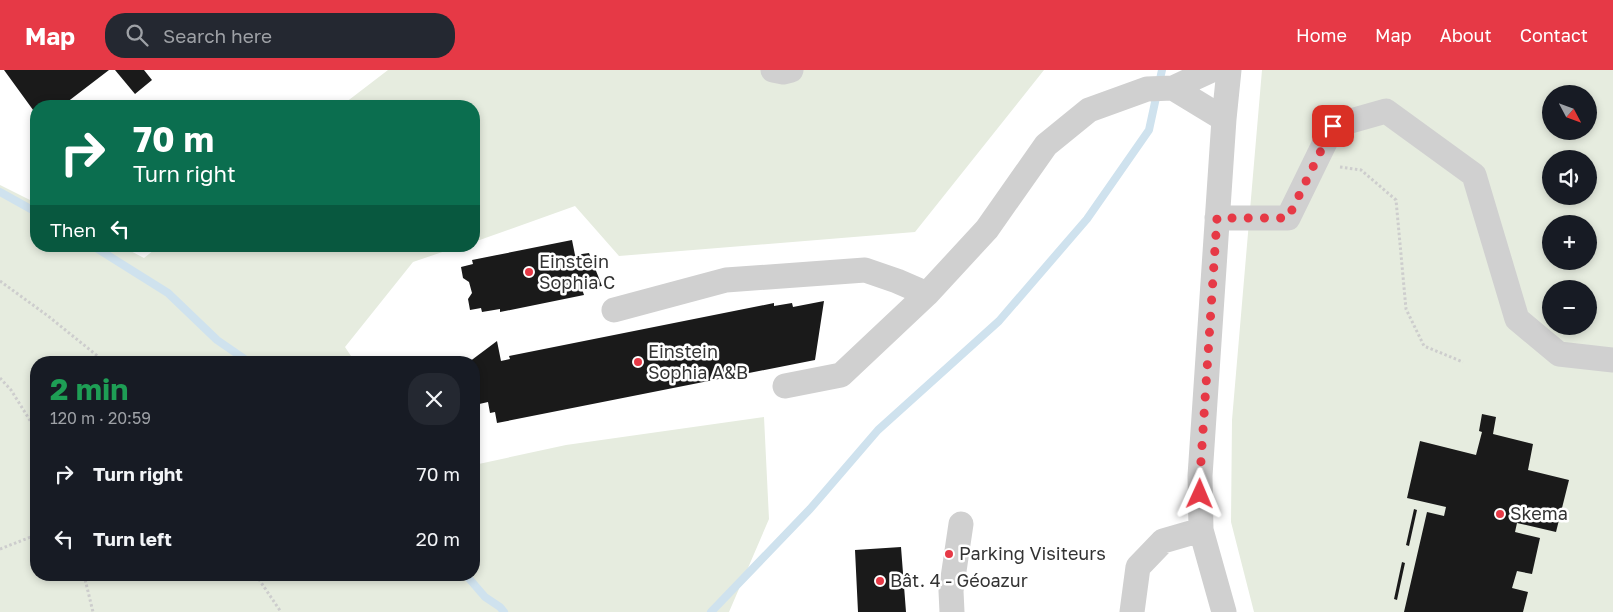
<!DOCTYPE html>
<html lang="en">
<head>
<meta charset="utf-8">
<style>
	body { margin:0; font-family:"Golos Text",sans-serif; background:#242831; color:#f1f3f6; height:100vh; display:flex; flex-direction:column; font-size:19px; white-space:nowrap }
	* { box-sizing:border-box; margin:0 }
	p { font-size:16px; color:#9ea1a6 }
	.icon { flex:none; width:28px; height:28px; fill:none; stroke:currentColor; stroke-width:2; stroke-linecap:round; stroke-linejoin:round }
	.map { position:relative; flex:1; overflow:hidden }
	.drawer { position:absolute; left:30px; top:286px; width:450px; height:225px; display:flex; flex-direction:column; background:#171b24; border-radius:20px; box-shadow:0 2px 8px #0003 }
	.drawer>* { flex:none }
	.top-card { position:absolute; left:30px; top:30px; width:450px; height:152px; border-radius:20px; box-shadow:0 2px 8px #0003; background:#0b6e4f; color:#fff; overflow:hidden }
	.needle { width:32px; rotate:131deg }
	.buttons { position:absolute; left:1542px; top:15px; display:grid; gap:10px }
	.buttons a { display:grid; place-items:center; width:55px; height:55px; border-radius:50%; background:#171b24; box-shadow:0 2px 8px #0003; font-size:25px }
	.pin { position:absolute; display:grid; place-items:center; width:42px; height:42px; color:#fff; margin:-21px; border-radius:10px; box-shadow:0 2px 8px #0006 }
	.me { position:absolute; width:55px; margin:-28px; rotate:1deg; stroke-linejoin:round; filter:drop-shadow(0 0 4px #0008) }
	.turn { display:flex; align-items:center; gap:18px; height:105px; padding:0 20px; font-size:22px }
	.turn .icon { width:65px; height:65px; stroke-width:2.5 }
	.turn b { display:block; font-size:35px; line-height:42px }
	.then { display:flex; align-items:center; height:48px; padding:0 20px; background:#0003; gap:10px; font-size:19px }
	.round { display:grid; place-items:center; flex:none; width:52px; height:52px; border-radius:20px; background:#242831 }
	.headline { display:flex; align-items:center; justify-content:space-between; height:85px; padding:0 20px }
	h1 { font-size:30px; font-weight:700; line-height:38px; color:#1e9e55 }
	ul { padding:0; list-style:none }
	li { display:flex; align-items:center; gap:15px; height:65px; padding:0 20px }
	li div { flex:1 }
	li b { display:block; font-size:19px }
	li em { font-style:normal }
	header { display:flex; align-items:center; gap:30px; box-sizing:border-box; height:70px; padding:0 25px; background:#e63946; color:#fff }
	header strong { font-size:24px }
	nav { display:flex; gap:28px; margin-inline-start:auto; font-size:18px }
	.search { width:350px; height:45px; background:#242831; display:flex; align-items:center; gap:12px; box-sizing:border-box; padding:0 18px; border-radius:20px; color:#9ea1a6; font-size:19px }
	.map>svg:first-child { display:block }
</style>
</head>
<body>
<header>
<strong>Map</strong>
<div class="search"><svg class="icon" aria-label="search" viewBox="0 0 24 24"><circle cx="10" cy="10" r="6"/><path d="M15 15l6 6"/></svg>Search here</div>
<nav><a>Home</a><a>Map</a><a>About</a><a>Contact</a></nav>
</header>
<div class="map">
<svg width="1613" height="542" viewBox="0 0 1613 542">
	<rect width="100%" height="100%" fill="#fff"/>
	<path fill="#e6ecdf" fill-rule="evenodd" d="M 388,0 L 1044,0 L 915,162 L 619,186 L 575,136 L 474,172 L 474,36 L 341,36 Z
		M 1262,0 L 1613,0 L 1613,542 L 1254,542 L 1231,452 L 1232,350 ZM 1551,24 L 1589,24 L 1589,61 L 1551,61 ZM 1551,89 L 1589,89 L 1589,126 L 1551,126 ZM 1551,154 L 1589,154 L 1589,191 L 1551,191 ZM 1551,219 L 1589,219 L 1589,256 L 1551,256 Z
		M 0,115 L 36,133 L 36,176 L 121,176 L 144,188 L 159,176 L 460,176 L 413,192 L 345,277 L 355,292 L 36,292 L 36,505 L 474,505 L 474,395 L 566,375 L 764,347 L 769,449 L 729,542 L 0,542 Z"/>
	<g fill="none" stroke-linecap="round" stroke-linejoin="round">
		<path stroke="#cfe2ee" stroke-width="8" d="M 0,122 L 36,142
			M 93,176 L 168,223 L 217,270 L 249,292
			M 466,505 L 485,527 L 500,537 L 504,542
			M 711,542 L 810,439 L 878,360 L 999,251 L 1087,149 L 1149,60 L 1162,0"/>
	</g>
	<path fill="#1a1a1a" d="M 4,0 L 109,0 L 62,36 L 36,36 L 36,44 Z
		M 115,0 L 144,0 L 152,10 L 135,24 Z
		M 572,170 L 575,185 L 589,183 L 602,216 L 582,219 L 584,225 L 500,242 L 500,239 L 482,242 L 481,238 L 470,240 L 468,229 L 472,223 L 469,212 L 463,208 L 461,197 L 473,194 L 472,190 Z
		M 824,231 L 815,290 L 497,353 L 495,342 L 490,343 L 488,332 L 475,335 L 474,292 L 469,292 L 497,271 L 501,291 L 510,289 L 509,286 L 774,233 L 774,236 L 792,233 L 793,237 Z
		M 1482,344 L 1496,347 L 1493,364 L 1533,374 L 1528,400 L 1569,410 L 1556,462 L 1517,453 L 1515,462 L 1540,468 L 1532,504 L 1517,501 L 1512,518 L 1528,522 L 1523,542 L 1404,542 L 1427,442 L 1444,446 L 1446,437 L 1407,428 L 1420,371 L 1476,385 L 1482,362 L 1479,361 Z
		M 1414,439 L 1417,440 L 1409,476 L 1406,475 Z
		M 901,477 L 906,542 L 858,542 L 855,480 Z
		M 1402,492 L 1405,493 L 1397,530 L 1394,529 Z"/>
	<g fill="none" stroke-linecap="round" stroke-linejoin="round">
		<path stroke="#cdcdcd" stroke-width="3" stroke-dasharray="2.5 2.5" stroke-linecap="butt" d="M 1340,97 L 1361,100 L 1396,130 L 1406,239 L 1424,276 L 1463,292
			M 0,211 L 48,246 L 105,292
			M 0,308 L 11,320 L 36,360
			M 0,479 L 36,465
			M 84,505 L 93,542
			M 256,505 L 281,542"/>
		<path stroke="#d0d0d0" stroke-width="25" d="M 773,0 L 783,2 L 791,0
			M 1173,18 L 1224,49
			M 1217,148 L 1288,148 L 1333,56 L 1386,41 L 1474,105 L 1517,249 L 1559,284 L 1613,290
			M 614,240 L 726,210 L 865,200 L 897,211 L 927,224
			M 785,316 L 841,305 L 927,224 L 987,159 L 1046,75 L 1089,40 L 1147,19 L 1173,18 L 1212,0
			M 952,542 L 951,521 L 961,454
			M 1132,542 L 1138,497 L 1163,471 L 1201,460
			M 1224,542 L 1201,460 L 1200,406 L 1224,49 L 1229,0"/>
	</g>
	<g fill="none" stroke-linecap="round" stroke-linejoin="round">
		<path stroke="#e63946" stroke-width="9" stroke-dasharray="0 16.2" d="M 1200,424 L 1200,406 L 1217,148 L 1288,148 L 1333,56"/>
	</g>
	<g fill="#e63946" stroke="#fff" stroke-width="2">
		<circle cx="529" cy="202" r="5"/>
		<circle cx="638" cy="292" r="5"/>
		<circle cx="1500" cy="444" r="5"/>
		<circle cx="949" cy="484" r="5"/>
		<circle cx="880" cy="511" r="5"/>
	</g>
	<g text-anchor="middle" stroke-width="5" stroke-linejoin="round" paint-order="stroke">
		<g font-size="18" fill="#333" stroke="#fff" text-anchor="start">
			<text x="539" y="198">Einstein<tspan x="539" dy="21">Sophia C</tspan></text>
			<text x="648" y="288">Einstein<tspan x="648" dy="21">Sophia A&amp;B</tspan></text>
			<text x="1510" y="450">Skema</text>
			<text x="959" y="490">Parking Visiteurs</text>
			<text x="890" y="517">Bât. 4 - Géoazur</text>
		</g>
	</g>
</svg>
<div class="buttons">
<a><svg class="needle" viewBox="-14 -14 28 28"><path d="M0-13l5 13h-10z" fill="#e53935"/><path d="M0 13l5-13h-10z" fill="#9ea1a6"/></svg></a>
<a><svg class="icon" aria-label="sound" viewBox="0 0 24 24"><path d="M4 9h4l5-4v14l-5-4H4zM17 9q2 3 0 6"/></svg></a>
<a>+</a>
<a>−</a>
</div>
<div class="pin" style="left:1333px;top:56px;background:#d93025"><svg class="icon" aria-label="arrive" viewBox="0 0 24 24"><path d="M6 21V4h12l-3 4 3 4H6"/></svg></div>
<svg class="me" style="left:1200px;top:424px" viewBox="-20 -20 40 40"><path d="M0-17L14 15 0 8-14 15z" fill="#e63946" stroke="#fff" stroke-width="4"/></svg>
<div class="top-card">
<div class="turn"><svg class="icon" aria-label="right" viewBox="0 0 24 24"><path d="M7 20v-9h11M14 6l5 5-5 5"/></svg><div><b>70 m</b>Turn right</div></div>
<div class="then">Then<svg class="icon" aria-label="left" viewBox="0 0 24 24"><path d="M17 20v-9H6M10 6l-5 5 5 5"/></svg></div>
</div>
<section class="drawer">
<div class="headline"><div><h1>2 min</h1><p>120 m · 20:59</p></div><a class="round"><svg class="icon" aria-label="close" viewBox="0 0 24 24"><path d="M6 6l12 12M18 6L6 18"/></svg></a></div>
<ul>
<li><svg class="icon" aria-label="right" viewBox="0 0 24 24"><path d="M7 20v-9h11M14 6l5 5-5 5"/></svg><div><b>Turn right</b></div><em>70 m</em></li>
<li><svg class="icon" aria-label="left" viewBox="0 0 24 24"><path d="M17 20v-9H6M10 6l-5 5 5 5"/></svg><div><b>Turn left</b></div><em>20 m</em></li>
</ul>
</section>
</div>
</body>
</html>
